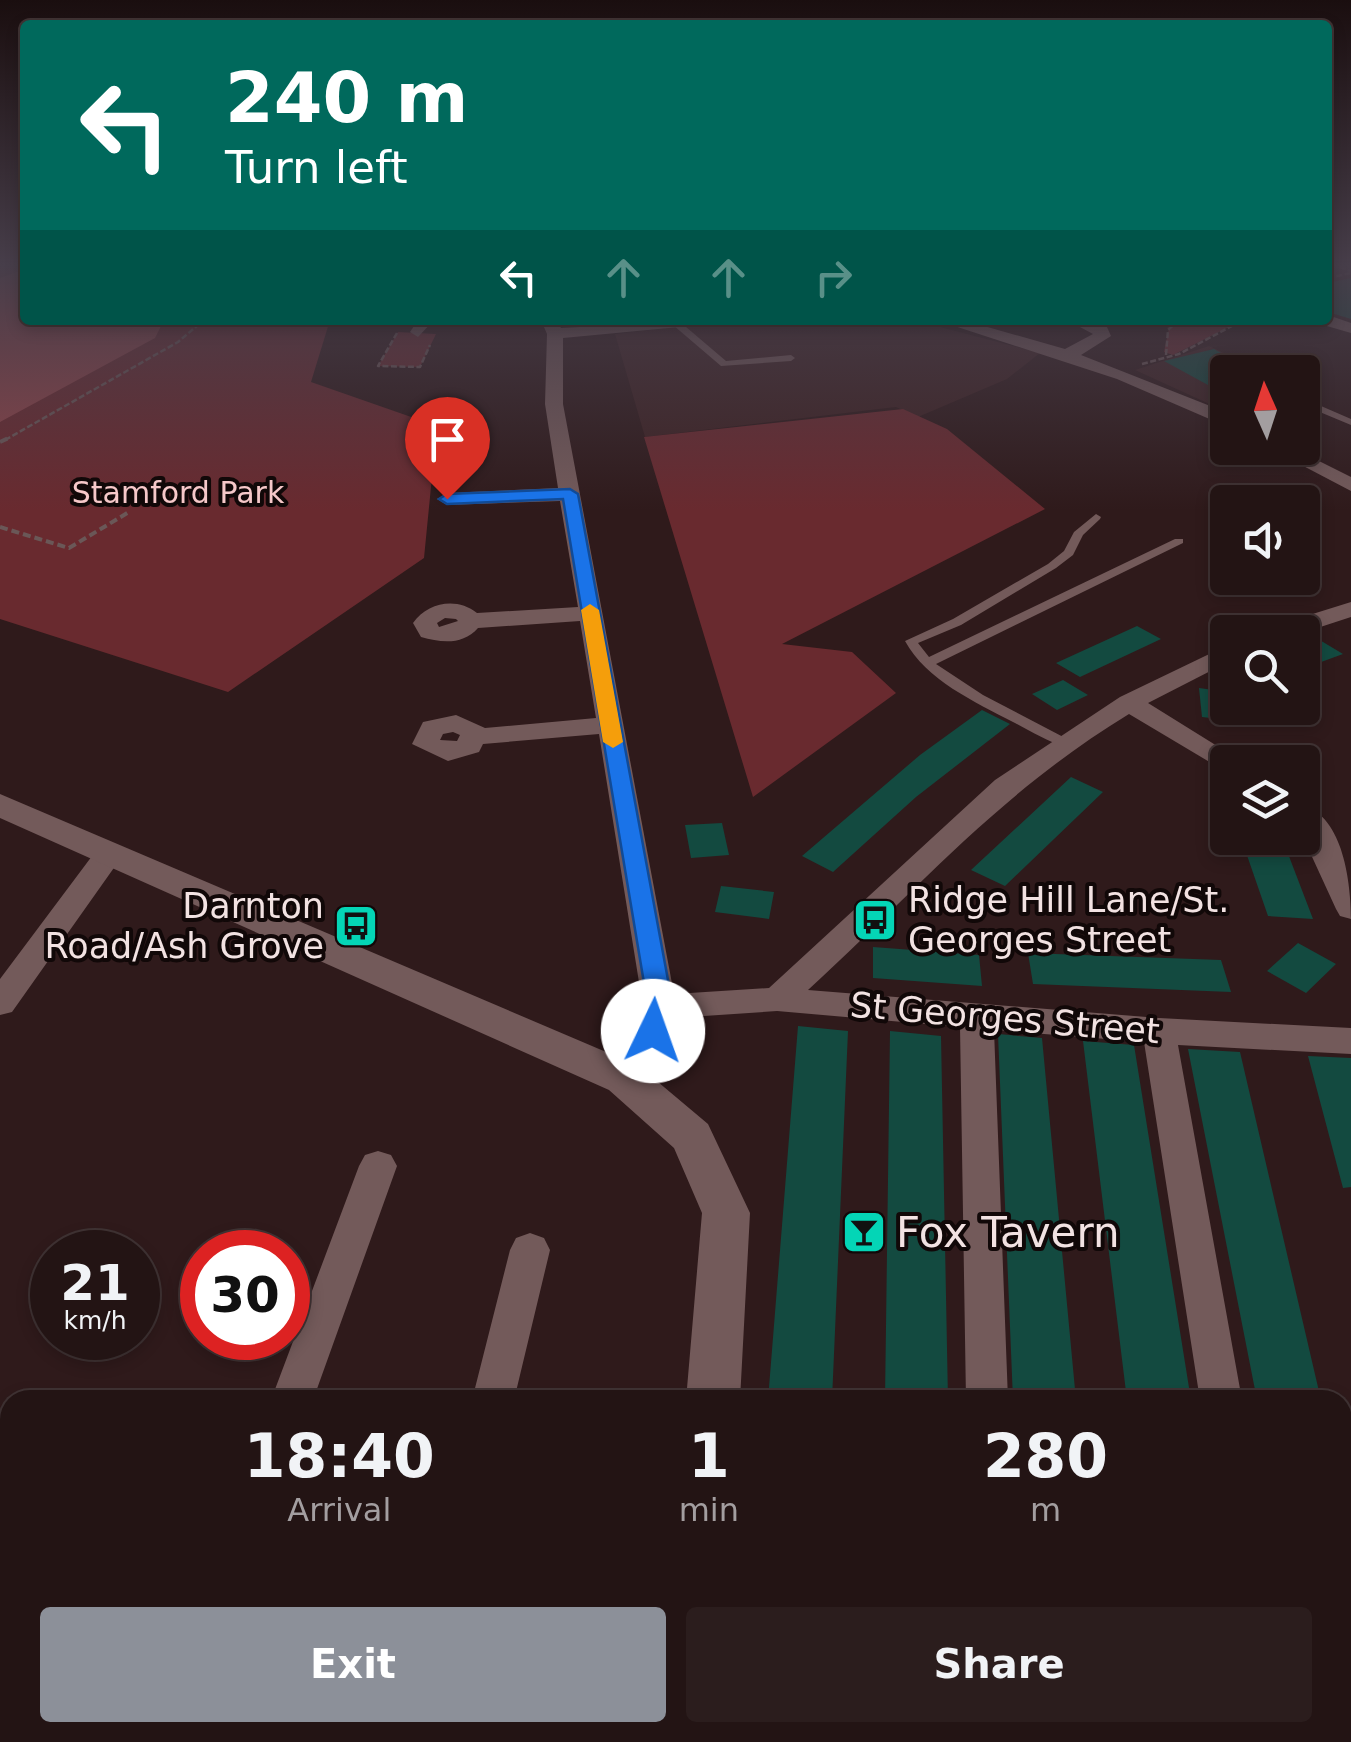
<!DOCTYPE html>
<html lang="en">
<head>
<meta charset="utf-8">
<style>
	body { margin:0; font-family:"DejaVu Sans",sans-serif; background:#2b1d1d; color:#f1f3f6; height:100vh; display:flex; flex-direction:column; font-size:38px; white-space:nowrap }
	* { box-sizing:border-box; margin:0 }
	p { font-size:32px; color:#a39ea0 }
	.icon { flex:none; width:55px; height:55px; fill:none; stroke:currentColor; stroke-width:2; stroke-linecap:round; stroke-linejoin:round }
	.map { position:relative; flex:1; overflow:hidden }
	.panel { position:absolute; left:0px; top:1390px; width:1352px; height:352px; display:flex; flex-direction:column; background:#231414; border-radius:30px 30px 0 0; box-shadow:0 5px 15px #0003,0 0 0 2px #403334 }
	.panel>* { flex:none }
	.top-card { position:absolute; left:20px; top:20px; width:1312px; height:305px; border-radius:10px; box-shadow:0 5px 15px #0003,0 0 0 2px #403334; background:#00695c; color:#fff; overflow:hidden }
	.needle { width:65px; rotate:357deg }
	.buttons { position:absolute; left:1210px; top:355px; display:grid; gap:20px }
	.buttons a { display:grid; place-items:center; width:110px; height:110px; border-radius:10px; background:#231414; box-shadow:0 5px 15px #0003,0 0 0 2px #403334; font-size:50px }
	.speed { position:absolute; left:30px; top:1230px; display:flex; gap:20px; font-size:50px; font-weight:700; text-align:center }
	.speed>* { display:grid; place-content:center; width:130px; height:130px; border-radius:50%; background:#231414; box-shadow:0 5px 15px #0003,0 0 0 2px #403334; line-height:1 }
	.speed small { font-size:25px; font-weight:400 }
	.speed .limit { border:15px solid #d22; background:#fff; color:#111 }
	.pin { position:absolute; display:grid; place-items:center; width:85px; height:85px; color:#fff; margin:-102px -42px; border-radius:50% 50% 50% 0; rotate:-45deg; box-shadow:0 0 10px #0007 }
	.pin .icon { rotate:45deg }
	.me { position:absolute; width:110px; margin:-55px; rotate:3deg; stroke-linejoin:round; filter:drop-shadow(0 0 8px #0008) }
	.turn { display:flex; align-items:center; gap:35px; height:210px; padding:0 40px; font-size:45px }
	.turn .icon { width:130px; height:130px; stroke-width:2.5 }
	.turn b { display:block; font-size:70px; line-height:85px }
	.lanes { display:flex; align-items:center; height:95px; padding:0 40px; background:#0003; justify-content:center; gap:50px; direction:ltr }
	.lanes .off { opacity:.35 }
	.eta { display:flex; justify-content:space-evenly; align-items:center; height:170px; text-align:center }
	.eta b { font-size:60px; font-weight:700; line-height:70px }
	.action { display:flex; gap:20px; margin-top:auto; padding:20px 40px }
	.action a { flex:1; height:115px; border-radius:10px; background:#8c9099; color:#fff; font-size:40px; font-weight:700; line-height:115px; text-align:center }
	.action a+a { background:#2b1d1d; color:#f1f3f6 }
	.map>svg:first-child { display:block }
</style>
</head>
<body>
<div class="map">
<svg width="1351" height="1742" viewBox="0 0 1351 1742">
	<rect width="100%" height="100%" fill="#2f1a1b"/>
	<path fill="#3d2223" d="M 737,320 L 913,320 L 1040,353 L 1007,379 L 918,417 L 896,407 L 645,437 L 615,334 Z
		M 1209,346 L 1264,372 L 1228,372 L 1227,412 L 1135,370 Z"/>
	<path fill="#692a2f" d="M 0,267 L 25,267 L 25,320 L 330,320 L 311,382 L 437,426 L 424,558 L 228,692 L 0,619 Z
		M 1167,320 L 1243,320 L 1173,355 L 1164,352 L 1169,328 L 1159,323 Z
		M 398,332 L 436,334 L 420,367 L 378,366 Z
		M 903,409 L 947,429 L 1045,509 L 782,644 L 852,652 L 896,693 L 753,797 L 644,437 Z"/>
	<path fill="#8d4449" d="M 25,269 L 25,320 L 156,320 L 161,326 L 155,338 L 0,422 L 0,278 Z"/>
	<path fill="#134a40" d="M 1351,278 L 1351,319 L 1328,312 L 1328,283 Z
		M 1214,349 L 1228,357 L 1228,382 L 1208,385 L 1164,361 Z
		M 1137,626 L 1161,639 L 1080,677 L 1056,663 Z
		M 1318,639 L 1343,654 L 1302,669 L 1302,645 Z
		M 1063,680 L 1088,695 L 1057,710 L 1032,694 Z
		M 1199,688 L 1228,692 L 1228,720 L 1202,717 Z
		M 982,710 L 1010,724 L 916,797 L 833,872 L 802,856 L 920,755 Z
		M 1071,777 L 1103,792 L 1005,886 L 971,870 Z
		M 722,823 L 729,855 L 691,858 L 685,825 Z
		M 1241,838 L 1282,838 L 1313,919 L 1268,916 Z
		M 721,886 L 774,892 L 769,919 L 715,912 Z
		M 1298,943 L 1336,964 L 1306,993 L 1267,971 Z
		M 873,947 L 979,955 L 982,986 L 873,978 Z
		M 1028,953 L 1221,960 L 1231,992 L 1033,984 Z
		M 798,1026 L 848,1031 L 832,1400 L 768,1400 Z
		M 890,1031 L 941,1036 L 948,1400 L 885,1400 Z
		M 998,1034 L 1042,1038 L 1076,1400 L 1013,1400 Z
		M 1083,1041 L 1134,1045 L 1191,1400 L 1127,1400 Z
		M 1188,1049 L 1240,1052 L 1321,1400 L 1257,1400 Z
		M 1308,1056 L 1351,1058 L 1351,1187 L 1343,1188 Z"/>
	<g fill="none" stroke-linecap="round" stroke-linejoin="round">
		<path stroke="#6a5757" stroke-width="2.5" stroke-dasharray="6 2.5" stroke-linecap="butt" d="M 1340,267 L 1351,271
			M 1328,278 L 1351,273
			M 397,333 L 378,366 L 420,367 L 430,345
			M 1166,355 L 1168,330 L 1179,320
			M 1142,364 L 1179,354 L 1243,320
			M 5,440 L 178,342 L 204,320"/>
		<path stroke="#6a5757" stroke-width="4" stroke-dasharray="8 4" stroke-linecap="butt" d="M 0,442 L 11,437
			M 0,527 L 69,548 L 129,512"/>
		<path fill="#735a5a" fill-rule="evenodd" d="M 673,321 L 679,321 L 726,361 L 791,355 L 795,358 L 791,361 L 721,366 L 673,325 Z
			M 1315,406 L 1321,406 L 1351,419 L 1351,425 L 1315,410 Z
			M 1096,514 L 1101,517 L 1100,519 L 1083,535 L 1073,555 L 1056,568 L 961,625 L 918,643 L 929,657 L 1175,539 L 1183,539 L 1183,543 L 936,664 L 983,695 L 1069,740 L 1071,743 L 1069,746 L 1064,747 C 1047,741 1030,731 1013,722 C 975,702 926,680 905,641 L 953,619 L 1048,564 L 1064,551 L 1074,532 Z"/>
		<path fill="#735a5a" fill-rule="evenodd" d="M 1328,315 L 1351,323 L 1351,333 L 1320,324 L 1318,320 L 1328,320 Z
			M 418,320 L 434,320 L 418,337 L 410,332 Z
			M 541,320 L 557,320 L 561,328 L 709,320 L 701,325 L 563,338 L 563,404 L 674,994 L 769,988 L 995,780 L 1120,697 L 1228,645 L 1228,662 L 1148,703 L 1238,759 L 1240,762 L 1228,762 L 1228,773 L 1129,714 C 998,794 919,888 808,990 L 1159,1018 L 1351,1028 L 1351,1054 L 1178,1045 L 1242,1400 L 1200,1400 L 1144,1042 L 994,1030 L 1008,1400 L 966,1400 L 960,1027 L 777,1011 L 674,1018 L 636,1087 L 624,1091 L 612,1087 L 606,1078 L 637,1029 L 643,1007 L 599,734 L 483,744 L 479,752 L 448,761 L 412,744 L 423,722 L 456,715 L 485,728 L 596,718 L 580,621 L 478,628 C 463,645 442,643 421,637 L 413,623 C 428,602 457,597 477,613 L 578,607 L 560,501 L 447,505 L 437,499 L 447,493 L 558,488 L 545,404 L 547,334 ZM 445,618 L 456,619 L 458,621 L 439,627 L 437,623 ZM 453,732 L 460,735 L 457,741 L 440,740 L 443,734 Z
			M 936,320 L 963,320 L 1065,349 L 1093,334 L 1067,320 L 1089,320 L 1107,327 L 1111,336 L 1081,355 L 1228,413 L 1228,427 L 1117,379 Z
			M 1269,448 L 1293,448 L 1351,477 L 1351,491 Z
			M 1351,602 L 1351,617 L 1302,633 L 1268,632 L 1271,627 Z
			M 1302,805 C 1344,816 1351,885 1351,919 L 1340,916 L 1336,909 L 1302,835 Z
			M 108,845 L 123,855 L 12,1012 L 0,1015 L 0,979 L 98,848 Z
			M 378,1151 L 391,1155 L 397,1166 L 313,1400 L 271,1400 L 359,1166 L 365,1155 Z
			M 530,1233 L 544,1238 L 550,1250 L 514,1400 L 472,1400 L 510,1250 L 516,1238 Z
			M 0,1426 L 10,1428 L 10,1470 L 0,1468 Z
			M 1342,1546 L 1351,1547 L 1351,1593 L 1342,1593 Z
			M 162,1732 L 213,1732 L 211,1742 L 159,1742 Z
			M 971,1732 L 1022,1732 L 1023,1742 L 971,1742 Z
			M 1252,1732 L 1303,1732 L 1305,1742 L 1253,1742 Z"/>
		<path fill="#735a5a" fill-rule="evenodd" d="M 0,794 L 639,1066 L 708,1124 L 750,1213 L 740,1400 L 686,1400 L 702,1213 L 674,1148 L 609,1090 L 0,818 Z
			M 647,1732 L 711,1732 L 710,1742 L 646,1742 Z"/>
	</g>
	<linearGradient id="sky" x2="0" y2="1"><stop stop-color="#1a0e0f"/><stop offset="0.52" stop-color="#473e4a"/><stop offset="1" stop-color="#473e4a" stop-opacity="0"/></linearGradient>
	<rect width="1351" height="510" fill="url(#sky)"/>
	<path fill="#1a73e8" stroke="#114b97" stroke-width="2.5" d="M 570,489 L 578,494 L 673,1007 L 662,1038 L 653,1041 L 640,1031 L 648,1007 L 563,499 L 447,504 L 439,499 L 447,494 Z"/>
	<path fill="#f59e0b" d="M 590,604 L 599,610 L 623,742 L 613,748 L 603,742 L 581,610 Z"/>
	<defs>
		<g id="bus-square" transform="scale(2.25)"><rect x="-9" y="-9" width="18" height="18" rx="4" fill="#04d5b6" stroke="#110808"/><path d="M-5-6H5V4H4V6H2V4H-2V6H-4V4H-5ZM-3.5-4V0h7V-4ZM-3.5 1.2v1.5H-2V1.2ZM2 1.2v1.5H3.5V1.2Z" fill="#111"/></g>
		<g id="bar-square" transform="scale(2.25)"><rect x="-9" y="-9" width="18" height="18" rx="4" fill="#04d5b6" stroke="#110808"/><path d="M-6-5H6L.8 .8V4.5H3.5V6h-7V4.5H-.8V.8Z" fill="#111"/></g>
	</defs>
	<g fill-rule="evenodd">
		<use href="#bus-square" x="875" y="920"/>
		<use href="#bus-square" x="356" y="926"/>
		<use href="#bar-square" x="864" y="1232"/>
	</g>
	<g text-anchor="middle" stroke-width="8" stroke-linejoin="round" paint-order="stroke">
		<g font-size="30" fill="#f6c8c9" stroke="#110808">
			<text x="178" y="503">Stamford Park</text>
		</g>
		<g font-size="35" fill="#f2e2e2" stroke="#110808" text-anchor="start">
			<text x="908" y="912">Ridge Hill Lane/St.<tspan x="908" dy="40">Georges Street</tspan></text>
			<text x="324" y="918" text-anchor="end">Darnton<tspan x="324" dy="40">Road/Ash Grove</tspan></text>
		</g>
		<g font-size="35" fill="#f2e2e2" stroke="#110808">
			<text transform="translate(1005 1018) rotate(5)" y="12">St Georges Street</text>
		</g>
		<g font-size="42" fill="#f2e2e2" stroke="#110808" text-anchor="start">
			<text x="896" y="1247">Fox Tavern</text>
		</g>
	</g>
</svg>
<div class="buttons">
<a><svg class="needle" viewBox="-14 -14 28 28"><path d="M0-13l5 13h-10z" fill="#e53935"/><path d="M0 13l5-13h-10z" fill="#a39ea0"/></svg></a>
<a><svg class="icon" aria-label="sound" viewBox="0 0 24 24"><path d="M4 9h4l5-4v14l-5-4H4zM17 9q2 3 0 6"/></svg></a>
<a><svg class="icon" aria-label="search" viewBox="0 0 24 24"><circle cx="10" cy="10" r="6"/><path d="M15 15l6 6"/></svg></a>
<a><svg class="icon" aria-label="layers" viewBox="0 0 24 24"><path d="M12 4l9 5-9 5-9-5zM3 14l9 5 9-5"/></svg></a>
</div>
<div class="speed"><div>21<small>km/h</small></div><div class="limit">30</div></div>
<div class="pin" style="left:447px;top:499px;background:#d93025"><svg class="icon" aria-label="arrive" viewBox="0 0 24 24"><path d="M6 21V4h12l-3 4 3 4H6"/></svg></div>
<svg class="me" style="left:653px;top:1031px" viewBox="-20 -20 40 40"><circle r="19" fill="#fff"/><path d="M0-13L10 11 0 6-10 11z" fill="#1a73e8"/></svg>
<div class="top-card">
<div class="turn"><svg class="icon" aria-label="left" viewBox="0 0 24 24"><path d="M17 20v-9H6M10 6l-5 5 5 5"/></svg><div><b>240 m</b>Turn left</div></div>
<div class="lanes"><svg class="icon" aria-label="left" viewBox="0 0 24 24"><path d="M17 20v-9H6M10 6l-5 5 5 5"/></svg><svg class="icon off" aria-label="ahead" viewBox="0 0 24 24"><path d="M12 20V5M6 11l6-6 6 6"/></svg><svg class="icon off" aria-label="ahead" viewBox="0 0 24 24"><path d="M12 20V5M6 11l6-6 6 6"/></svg><svg class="icon off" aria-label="right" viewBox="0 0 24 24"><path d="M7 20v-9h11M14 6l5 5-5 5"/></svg></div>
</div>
<section class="panel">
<div class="eta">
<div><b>18:40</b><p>Arrival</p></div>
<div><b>1</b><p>min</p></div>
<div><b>280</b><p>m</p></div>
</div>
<div class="action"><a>Exit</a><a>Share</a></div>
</section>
</div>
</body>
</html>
